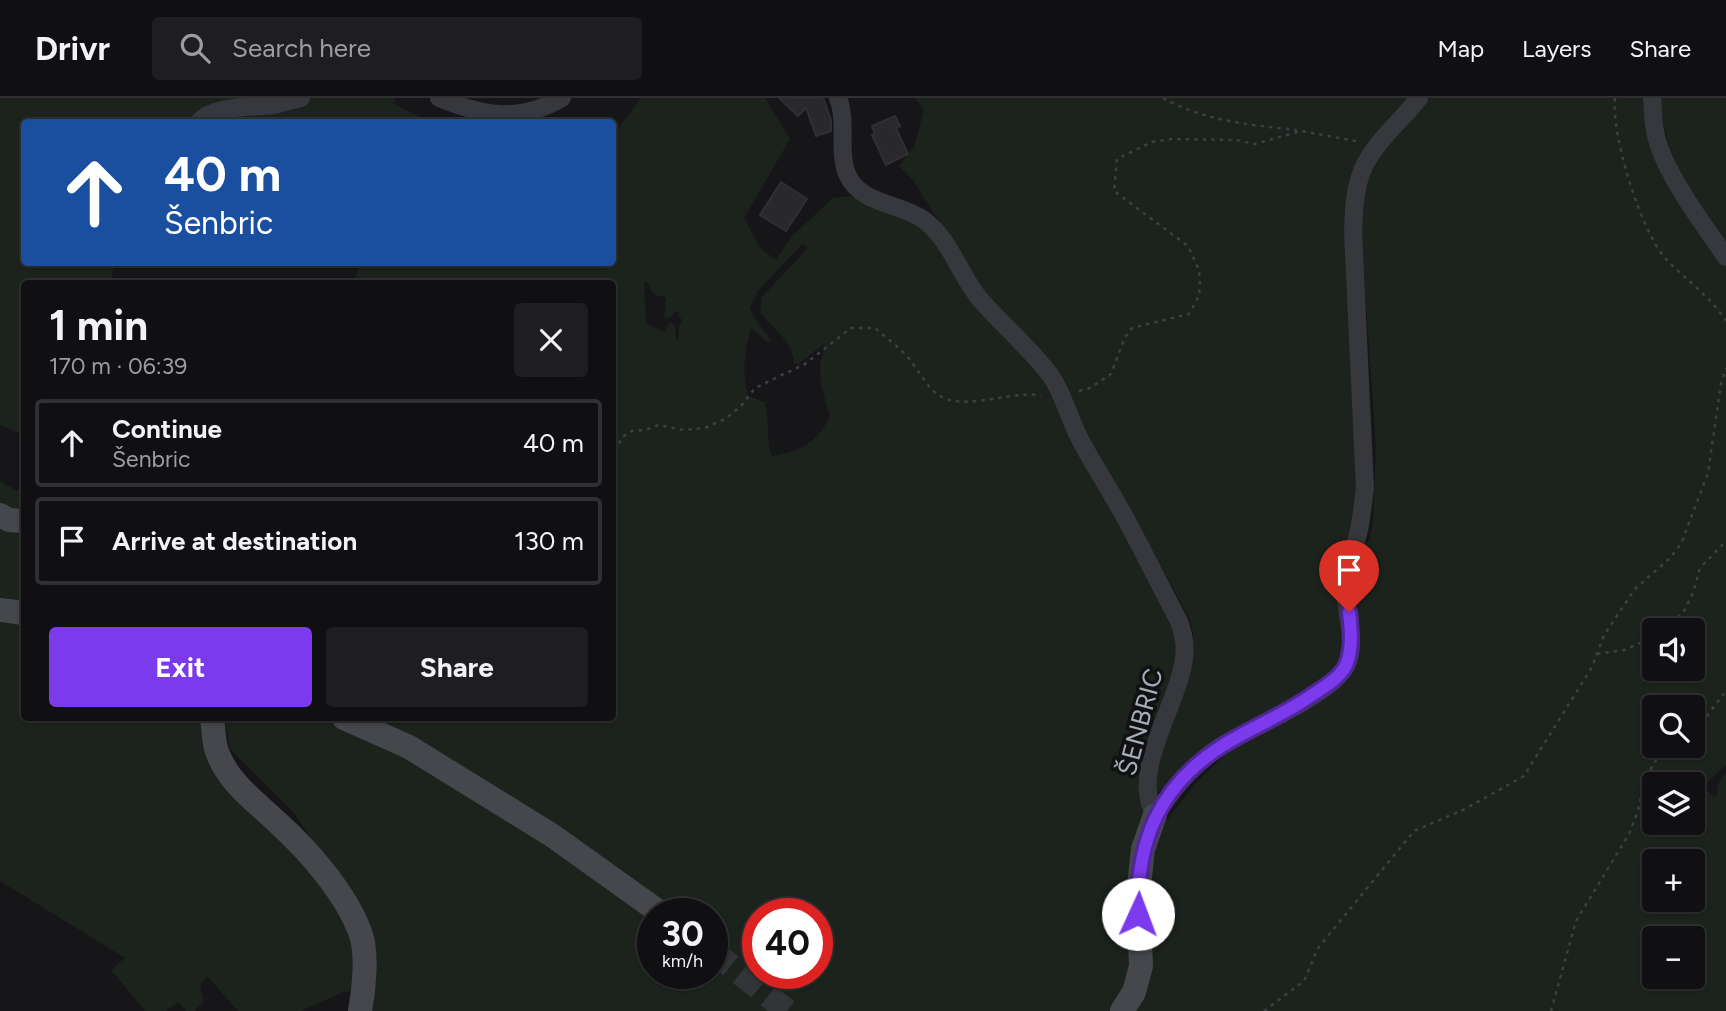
<!DOCTYPE html>
<html lang="en">
<head>
<meta charset="utf-8">
<style>
	body { margin:0; font-family:Figtree,sans-serif; background:#1e1e20; color:#f1f3f6; height:100vh; display:flex; flex-direction:column; font-size:26px; white-space:nowrap }
	* { box-sizing:border-box; margin:0 }
	p { font-size:23px; color:#9c9d9f }
	.icon { flex:none; width:38px; height:38px; fill:none; stroke:currentColor; stroke-width:2; stroke-linecap:round; stroke-linejoin:round }
	.map { position:relative; flex:1; overflow:hidden }
	.drawer { position:absolute; left:21px; top:182px; width:595px; height:441px; display:flex; flex-direction:column; background:#101012; border-radius:7px; box-shadow:0 2px 5px #0004,0 0 0 2px #303032 }
	.drawer>* { flex:none }
	.banner { position:absolute; left:21px; top:21px; width:595px; height:147px; border-radius:7px; box-shadow:0 2px 5px #0004,0 0 0 2px #303032; background:#1a4fa0; color:#fff; overflow:hidden }
	.controls { position:absolute; left:1642px; top:520px; display:grid; gap:14px }
	.controls a { display:grid; place-items:center; width:63px; height:63px; border-radius:7px; background:#101012; box-shadow:0 2px 5px #0004,0 0 0 2px #303032; font-size:35px }
	.speed { position:absolute; left:637px; top:800px; display:flex; gap:14px; font-size:35px; font-weight:700; text-align:center }
	.speed>* { display:grid; place-content:center; width:91px; height:91px; border-radius:50%; background:#101012; box-shadow:0 2px 5px #0004,0 0 0 2px #303032; line-height:1 }
	.speed small { font-size:18px; font-weight:400 }
	.speed .limit { border:10px solid #d22; background:#fff; color:#111 }
	.pin { position:absolute; display:grid; place-items:center; width:60px; height:60px; color:#fff; margin:-72px -30px; border-radius:50% 50% 50% 0; rotate:-45deg; box-shadow:0 0 7px #0007 }
	.pin .icon { rotate:45deg }
	.me { position:absolute; width:77px; margin:-38px; rotate:2deg; stroke-linejoin:round; filter:drop-shadow(0 0 5px #0008) }
	.turn { display:flex; align-items:center; gap:24px; height:147px; padding:0 28px; font-size:32px }
	.turn .icon { width:91px; height:91px; stroke-width:2.5 }
	.turn b { display:block; font-size:49px; line-height:60px }
	.round { display:grid; place-items:center; flex:none; width:74px; height:74px; border-radius:7px; background:#1e1e20 }
	.overview { display:flex; align-items:center; justify-content:space-between; height:119px; padding:0 28px }
	h1 { font-size:42px; font-weight:700; line-height:52px }
	.primary-button { display:flex; gap:14px; margin-top:auto; padding:14px 28px }
	.primary-button a { flex:1; height:80px; border-radius:7px; background:#7c3aed; color:#fff; font-size:28px; font-weight:700; line-height:80px; text-align:center }
	.primary-button a+a { background:#1e1e20; color:#f1f3f6 }
	ul { padding:0; list-style:none }
	li { display:flex; align-items:center; gap:21px; height:88px; margin:0 14px 10px; padding:0 14px; border:4px solid #303032; border-radius:7px }
	li div { flex:1 }
	li b { display:block; font-size:26px }
	li em { font-style:normal }
	header { display:flex; align-items:center; gap:42px; box-sizing:border-box; height:98px; padding:0 35px; background:#101012; border-bottom:2px solid #303032 }
	header strong { font-size:33px }
	nav { display:flex; gap:38px; margin-inline-start:auto; font-size:24px }
	.search { width:490px; height:63px; background:#1e1e20; display:flex; align-items:center; gap:18px; box-sizing:border-box; padding:0 24px; border-radius:7px; color:#9c9d9f; font-size:26px }
	.map>svg:first-child { display:block }
</style>
</head>
<body>
<header>
<strong>Drivr</strong>
<div class="search"><svg class="icon" aria-label="search" viewBox="0 0 24 24"><circle cx="10" cy="10" r="6"/><path d="M15 15l6 6"/></svg>Search here</div>
<nav><a>Map</a><a>Layers</a><a>Share</a></nav>
</header>
<div class="map">
<svg width="1726" height="913" viewBox="0 0 1726 913">
	<rect width="100%" height="100%" fill="#161618"/>
	<path fill="#1c231d" fill-rule="evenodd" d="M 0,0 L 261,0 C 235,9 187,34 161,22 L 159,24 L 24,24 L 24,164 L 114,165 L 111,185 L 24,186 L 24,337 L 0,327 Z
		M 311,0 L 395,0 L 393,5 L 429,24 L 204,24 Z
		M 641,0 L 765,0 L 790,41 L 744,120 L 760,150 L 776,162 L 792,138 L 833,100 L 850,98 L 914,122 L 929,134 L 1040,271 L 1157,488 L 1181,553 L 1147,663 L 1135,868 L 1116,913 L 368,913 L 350,797 L 294,715 L 230,651 L 225,620 L 612,620 L 612,186 L 353,185 L 361,165 L 612,164 L 613,37 ZM 802,146 L 808,150 L 762,199 L 760,214 C 772,231 793,242 794,265 L 798,266 L 825,245 L 820,267 L 821,287 L 830,319 C 815,346 802,353 772,358 C 765,340 771,323 764,304 L 748,298 C 742,276 744,252 751,230 L 767,244 L 771,242 L 753,218 L 750,210 L 757,194 ZM 647,183 L 653,196 L 666,200 L 664,220 L 670,220 L 675,214 L 680,213 L 678,217 L 682,222 L 679,228 L 679,242 L 676,241 L 675,228 L 670,224 L 664,234 L 646,225 L 644,184 ZM 653,816 L 712,816 L 712,875 L 653,875 ZM 758,816 L 817,816 L 817,875 L 758,875 Z
		M 915,0 L 1411,0 L 1356,68 L 1365,348 L 1345,551 L 1332,572 L 1309,596 L 1238,630 L 1157,695 C 1152,659 1182,586 1193,549 L 1193,534 L 1190,521 L 1119,393 L 983,194 L 913,82 L 899,68 L 914,49 L 924,12 Z
		M 1423,0 L 1650,0 L 1650,17 L 1707,142 L 1726,169 L 1726,667 L 1703,688 L 1714,699 L 1717,697 C 1718,687 1717,682 1726,675 L 1726,913 L 1131,913 L 1157,735 L 1195,686 L 1241,641 L 1336,590 L 1355,460 L 1370,440 L 1373,424 L 1376,348 L 1359,108 L 1372,64 ZM 1654,532 L 1692,532 L 1692,570 L 1654,570 ZM 1654,609 L 1692,609 L 1692,648 L 1654,648 ZM 1654,686 L 1692,686 L 1692,724 L 1654,724 ZM 1654,763 L 1692,763 L 1692,802 L 1654,802 ZM 1654,840 L 1692,840 L 1692,878 L 1654,878 Z
		M 1660,0 L 1726,0 L 1726,151 C 1692,97 1666,66 1660,0 Z
		M 0,383 L 17,393 L 24,389 L 24,422 L 0,425 Z
		M 0,431 L 24,434 L 24,620 L 202,620 L 207,662 L 258,696 L 355,831 L 356,893 L 343,894 L 301,913 L 238,913 L 207,878 L 200,888 L 204,903 L 195,913 L 186,913 L 178,904 L 166,913 L 145,913 L 111,872 L 125,860 L 0,783 Z"/>
	<path fill="#29292c" stroke="#303034" stroke-width="2" d="M 779,0 L 823,0 L 831,22 L 831,33 L 816,38 L 806,10 L 798,18 Z
		M 895,18 L 900,28 L 896,30 L 908,56 L 886,67 L 872,37 L 875,36 L 872,28 Z
		M 781,84 L 807,101 L 786,133 L 760,117 Z"/>
	<g fill="none" stroke-linecap="round" stroke-linejoin="round">
		<path stroke="#333438" stroke-width="24" stroke-dasharray="24 12" stroke-linecap="butt" d="M 712,853 L 787,913"/>
		<path stroke="#3d3f44" stroke-width="2.5" stroke-dasharray="3.5 5" stroke-linecap="butt" d="M 1163,0 C 1204,23 1251,27 1297,32
			M 1615,0 C 1611,37 1641,134 1666,161 C 1686,182 1710,198 1726,223
			M 1079,293 L 1090,290 L 1111,276 L 1125,239 L 1132,230 L 1189,216 L 1199,198 L 1200,186 L 1199,172 L 1188,148 L 1114,93 L 1117,61 L 1152,44 L 1172,41 L 1236,42 L 1255,46 L 1301,33 L 1361,44
			M 612,361 L 622,339 L 632,333 L 645,332 L 659,327 L 684,332 L 705,330 L 725,321 L 741,308 L 755,290 L 805,266 L 851,230 L 875,230 C 884,238 895,246 904,255 C 930,283 928,308 976,303 C 998,301 1018,295 1041,297
			M 1666,532 L 1684,513 L 1693,495 L 1700,470 L 1726,443
			M 1597,556 L 1624,552 L 1654,539
			M 1692,627 L 1707,618 L 1726,593
			M 1264,913 L 1304,883 L 1318,850 L 1414,733 L 1465,711 L 1524,678 L 1592,569 L 1604,537 L 1635,491 L 1669,461 L 1681,446 L 1708,375 L 1721,286 L 1726,270
			M 1551,913 L 1576,823 L 1629,736 L 1638,713 L 1645,680 L 1665,648"/>
		<path stroke="#37383d" stroke-width="18" d="M 439,0 C 483,18 519,25 562,0
			M 838,0 C 848,25 837,54 848,78 C 862,107 901,105 924,122 C 950,141 960,177 979,200 C 1002,227 1030,250 1051,278 C 1064,297 1069,321 1080,341 C 1091,363 1105,384 1117,405 C 1139,444 1158,484 1179,523 C 1183,535 1186,546 1184,560 C 1179,606 1129,673 1155,717 C 1174,690 1193,666 1221,648 C 1250,630 1331,597 1346,568 C 1357,547 1347,522 1346,500 C 1345,477 1354,454 1359,432 C 1362,418 1363,404 1365,390 L 1353,133 C 1354,115 1354,96 1360,79 C 1369,48 1400,25 1419,0
			M 1652,0 C 1653,11 1653,22 1655,33 C 1662,72 1703,126 1726,159
			M 199,24 C 215,6 251,10 273,7 C 283,5 292,2 301,0"/>
		<path stroke="#45474d" stroke-width="24" d="M 0,417 L 9,422 L 24,423
			M 0,512 L 24,515
			M 212,620 C 214,631 213,646 218,656 C 229,685 255,703 277,724 C 308,752 345,794 360,834 C 368,854 364,892 360,913
			M 344,620 L 409,649 L 553,738 L 662,816
			M 1122,913 L 1134,894 L 1141,868 L 1138,797 L 1143,751 L 1155,717"/>
	</g>
	<g fill="none" stroke-linecap="round" stroke-linejoin="round">
		<g stroke="#51269a" stroke-width="18">
			<path id="route" d="M 1138,816 C 1136,744 1159,688 1222,648 C 1249,631 1279,619 1306,601 C 1319,592 1339,582 1346,567 C 1353,551 1351,531 1349,514"/>
		</g>
		<use href="#route" stroke="#7c3aed" stroke-width="12"/>
	</g>
	<g text-anchor="middle" stroke-width="7" stroke-linejoin="round" paint-order="stroke">
		<g font-size="26" fill="#a8adb8" stroke="#111113">
			<text transform="translate(1140 624) rotate(-75)" y="9">ŠENBRIC</text>
		</g>
	</g>
</svg>
<div class="controls">
<a><svg class="icon" aria-label="sound" viewBox="0 0 24 24"><path d="M4 9h4l5-4v14l-5-4H4zM17 9q2 3 0 6"/></svg></a>
<a><svg class="icon" aria-label="search" viewBox="0 0 24 24"><circle cx="10" cy="10" r="6"/><path d="M15 15l6 6"/></svg></a>
<a><svg class="icon" aria-label="layers" viewBox="0 0 24 24"><path d="M12 4l9 5-9 5-9-5zM3 14l9 5 9-5"/></svg></a>
<a>+</a>
<a>−</a>
</div>
<div class="speed"><div>30<small>km/h</small></div><div class="limit">40</div></div>
<div class="pin" style="left:1349px;top:514px;background:#d93025"><svg class="icon" aria-label="arrive" viewBox="0 0 24 24"><path d="M6 21V4h12l-3 4 3 4H6"/></svg></div>
<svg class="me" style="left:1138px;top:816px" viewBox="-20 -20 40 40"><circle r="19" fill="#fff"/><path d="M0-13L10 11 0 6-10 11z" fill="#7c3aed"/></svg>
<div class="banner">
<div class="turn"><svg class="icon" aria-label="ahead" viewBox="0 0 24 24"><path d="M12 20V5M6 11l6-6 6 6"/></svg><div><b>40 m</b>Šenbric</div></div>
</div>
<section class="drawer">
<div class="overview"><div><h1>1 min</h1><p>170 m · 06:39</p></div><a class="round"><svg class="icon" aria-label="close" viewBox="0 0 24 24"><path d="M6 6l12 12M18 6L6 18"/></svg></a></div>
<ul>
<li><svg class="icon" aria-label="ahead" viewBox="0 0 24 24"><path d="M12 20V5M6 11l6-6 6 6"/></svg><div><b>Continue</b><p>Šenbric</p></div><em>40 m</em></li>
<li><svg class="icon" aria-label="arrive" viewBox="0 0 24 24"><path d="M6 21V4h12l-3 4 3 4H6"/></svg><div><b>Arrive at destination</b></div><em>130 m</em></li>
</ul>
<div class="primary-button"><a>Exit</a><a>Share</a></div>
</section>
</div>
</body>
</html>
